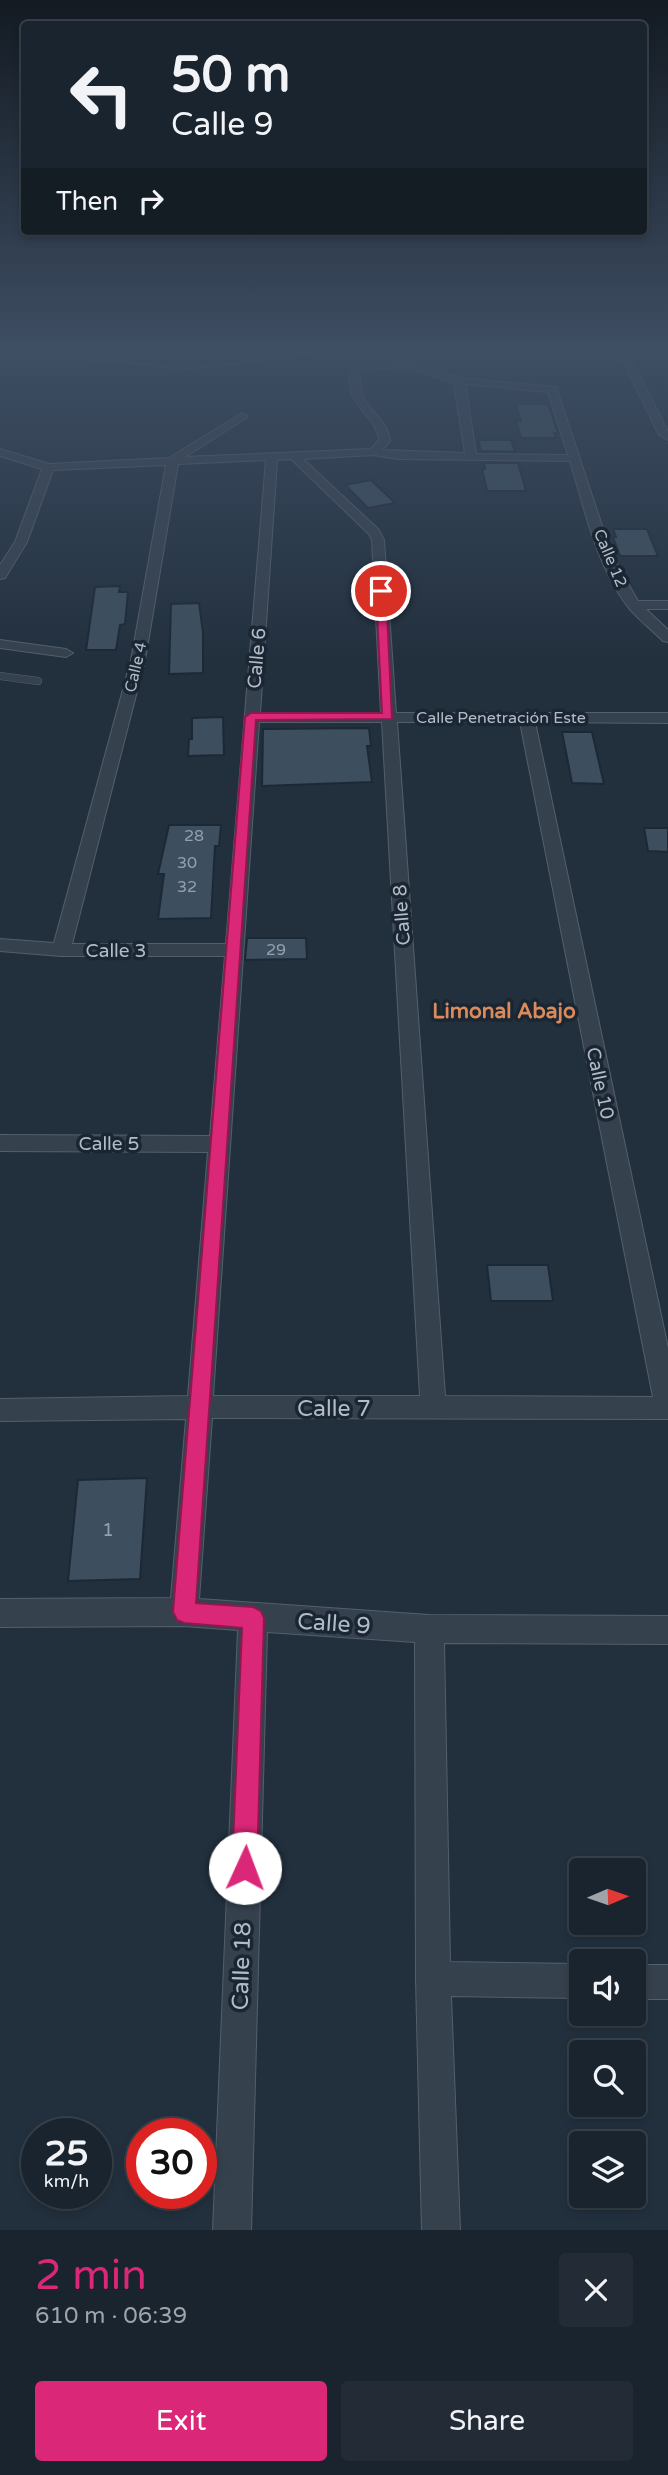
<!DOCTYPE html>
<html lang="en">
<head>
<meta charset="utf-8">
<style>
	body { margin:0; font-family:"Varela Round",sans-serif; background:#232c36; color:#f1f3f6; height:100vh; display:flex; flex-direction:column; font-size:26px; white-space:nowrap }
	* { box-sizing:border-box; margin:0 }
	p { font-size:23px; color:#9fa4aa }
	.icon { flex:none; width:38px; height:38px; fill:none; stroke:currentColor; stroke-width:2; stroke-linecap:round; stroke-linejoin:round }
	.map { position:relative; height:2230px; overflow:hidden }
	.panel { display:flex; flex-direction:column; background:#1a242e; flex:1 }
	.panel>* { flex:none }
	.top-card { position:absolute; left:21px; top:21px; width:626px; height:214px; border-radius:7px; box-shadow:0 4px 10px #0003,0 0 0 2px #38414a; background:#1a242e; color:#f1f3f6; overflow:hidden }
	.needle { width:46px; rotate:88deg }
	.controls { position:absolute; left:569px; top:1858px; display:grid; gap:14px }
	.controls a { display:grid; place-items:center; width:77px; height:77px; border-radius:7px; background:#1a242e; box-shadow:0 4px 10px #0003,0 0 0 2px #38414a; font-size:35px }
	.speed { position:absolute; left:21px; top:2118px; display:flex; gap:14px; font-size:35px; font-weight:700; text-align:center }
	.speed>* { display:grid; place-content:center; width:91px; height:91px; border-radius:50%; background:#1a242e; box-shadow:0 4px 10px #0003,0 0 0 2px #38414a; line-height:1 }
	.speed small { font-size:18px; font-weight:400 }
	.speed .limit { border:10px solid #d22; background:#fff; color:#111 }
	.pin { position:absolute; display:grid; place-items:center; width:60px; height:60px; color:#fff; margin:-30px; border:4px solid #fff; border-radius:50%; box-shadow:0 2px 7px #0007 }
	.me { position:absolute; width:77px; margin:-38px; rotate:2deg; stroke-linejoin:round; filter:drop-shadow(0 0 5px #0008) }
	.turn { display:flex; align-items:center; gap:24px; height:147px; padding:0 35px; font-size:32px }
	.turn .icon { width:91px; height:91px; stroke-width:2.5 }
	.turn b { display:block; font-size:49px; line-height:60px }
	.then { display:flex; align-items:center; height:66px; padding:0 35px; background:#0003; gap:14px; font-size:26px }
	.round { display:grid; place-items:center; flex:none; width:74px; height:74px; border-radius:7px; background:#232c36 }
	.summary { display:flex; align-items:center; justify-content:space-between; height:119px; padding:0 35px }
	h1 { font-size:42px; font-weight:600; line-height:52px; color:#db2777 }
	.cta { display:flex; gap:14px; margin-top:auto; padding:14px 35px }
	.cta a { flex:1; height:80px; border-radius:7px; background:#db2777; color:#fff; font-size:28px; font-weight:600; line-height:80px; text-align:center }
	.cta a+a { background:#232c36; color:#f1f3f6 }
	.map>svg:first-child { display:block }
</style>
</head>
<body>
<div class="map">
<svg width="668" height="2230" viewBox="0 0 668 2230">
	<rect width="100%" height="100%" fill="#22303e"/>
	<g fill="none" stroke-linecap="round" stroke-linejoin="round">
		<path stroke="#344c67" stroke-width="3.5" d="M 73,348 L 81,358 L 184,368 L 234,364 L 338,348
			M 380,348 L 432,353 L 481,348"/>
	</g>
	<path fill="#3d4e5e" stroke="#1d2835" stroke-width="2" d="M 516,404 L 548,404 L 558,433 L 554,433 L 556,438 L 521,438 L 516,421 L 521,421 Z
		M 478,440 L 511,440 L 515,452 L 481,451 Z
		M 484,463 L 518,463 L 526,491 L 487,491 L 482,469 L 485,469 Z
		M 371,480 L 395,503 L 368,508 L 345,485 Z
		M 613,529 L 647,529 L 658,556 L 620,556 L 613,537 L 616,537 Z
		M 120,586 L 119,592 L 128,592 L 125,624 L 120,625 L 116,650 L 86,650 L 95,587 Z
		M 199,603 L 203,632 L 203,673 L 169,674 L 171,604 Z
		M 223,717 L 224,755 L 188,756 L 189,739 L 192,739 L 192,718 Z
		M 369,728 L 371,746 L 367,746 L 372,782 L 262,786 L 263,729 Z
		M 562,732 L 592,732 L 604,784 L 572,783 Z
		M 169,825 L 221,825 L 219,846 L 215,846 L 211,918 L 158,919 L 164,874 L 158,874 Z
		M 644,828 L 668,828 L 668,852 L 648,851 Z
		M 247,938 L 306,938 L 307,959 L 245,960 Z
		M 487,1265 L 548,1265 L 553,1301 L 491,1301 Z
		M 147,1478 L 140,1579 L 68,1581 L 78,1480 Z"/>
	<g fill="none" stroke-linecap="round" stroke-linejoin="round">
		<g stroke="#545f6c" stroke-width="8">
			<path id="lane" d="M 0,676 L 38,681"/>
		</g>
		<g stroke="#545f6c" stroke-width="2">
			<path id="street" d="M 206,348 L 221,348 L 194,357 L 189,354 Z
				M 668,348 L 668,353 L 629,354 L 668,432 L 668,440 L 659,435 L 618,351 L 623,348 Z
				M 407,361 L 460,378 L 556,387 L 612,556 L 638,601 L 668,601 L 668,609 L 646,609 L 668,630 L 668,642 L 663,641 C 652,630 638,619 628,607 C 596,565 585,510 570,461 L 398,459 L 374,455 L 303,459 L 378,529 L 384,540 L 396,713 L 668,713 L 668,723 L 535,722 L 668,1348 L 668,1419 L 212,1418 L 199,1599 L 429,1615 L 668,1616 L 668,1644 L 444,1643 L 450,1962 L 581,1964 L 581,1998 L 451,1996 L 460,2230 L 422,2230 L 416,1979 L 415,1642 L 267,1632 L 251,2230 L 213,2230 L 238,1630 L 184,1626 L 0,1627 L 0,1599 L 171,1598 L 186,1419 L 0,1421 L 0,1399 L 188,1396 L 208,1152 L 0,1151 L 0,1135 L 210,1136 L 225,956 L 61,956 L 0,951 L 0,939 L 54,943 L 131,660 L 166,465 L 53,470 L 27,542 L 5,578 L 0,579 L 0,565 L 15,542 L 42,469 L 0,456 L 0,449 L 49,464 L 169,458 L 242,413 L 247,416 L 246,418 L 185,457 L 371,449 L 379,440 C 377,420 360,414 353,396 C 350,389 350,381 349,373 L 361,364 ZM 406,367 L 454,383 L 465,453 L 382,450 L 390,441 C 388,420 371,414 363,397 C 360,390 360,381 359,374 L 364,370 ZM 465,384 L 548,392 L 568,455 L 476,454 ZM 291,459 L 369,534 L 372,540 L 381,713 L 260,713 L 277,460 ZM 266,460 L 226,944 L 72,944 L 145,660 L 178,464 ZM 259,722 L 382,722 L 420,1396 L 213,1396 ZM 397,722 L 520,722 L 653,1397 L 445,1396 Z
				M 0,640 L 66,649 L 73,653 L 66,657 L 0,648 Z
				M 634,1965 L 668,1965 L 668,1999 L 634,1999 Z"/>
		</g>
		<use href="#lane" stroke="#36414e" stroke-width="7"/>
		<use href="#street" fill="#36414e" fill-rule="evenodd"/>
	</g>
	<linearGradient id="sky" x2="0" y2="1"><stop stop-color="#131a22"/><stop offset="0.53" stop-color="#3e4e63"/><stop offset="1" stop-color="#3e4e63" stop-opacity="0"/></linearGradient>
	<rect width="668" height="660" fill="url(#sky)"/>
	<path fill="#db2777" stroke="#8e194d" stroke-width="2" d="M 381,588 L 386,591 L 392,719 L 256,720 L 196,1603 L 253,1607 L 261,1611 L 264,1618 L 257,1868 L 253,1877 L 245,1881 L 236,1877 L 232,1868 L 242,1628 L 184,1623 L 177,1620 L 173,1612 L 245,717 L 251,713 L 382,713 L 376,591 Z"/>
	<g text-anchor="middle" stroke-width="7" stroke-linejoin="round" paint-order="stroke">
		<g font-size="16" fill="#b2bcc9" stroke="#1b2633">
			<text transform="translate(611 558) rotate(67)" y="6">Calle 12</text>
			<text transform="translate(135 667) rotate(-77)" y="6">Calle 4</text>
			<text x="501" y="723">Calle Penetración Este</text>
		</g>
		<g font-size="16" fill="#95a0ae">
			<text x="194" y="841">28</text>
			<text x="187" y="868">30</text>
			<text x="187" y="892">32</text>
			<text x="276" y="955">29</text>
		</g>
		<g font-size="19" fill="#b2bcc9" stroke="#1b2633">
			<text transform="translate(256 658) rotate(-85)" y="7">Calle 6</text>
			<text transform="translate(401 915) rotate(-94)" y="7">Calle 8</text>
			<text x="116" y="957">Calle 3</text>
			<text transform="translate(601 1083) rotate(78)" y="7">Calle 10</text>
			<text x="109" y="1150">Calle 5</text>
		</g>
		<g font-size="19" fill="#95a0ae">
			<text x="108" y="1536">1</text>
		</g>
		<g font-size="21" font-weight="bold" fill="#db8b5b" stroke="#1b2633">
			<text x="504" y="1018">Limonal Abajo</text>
		</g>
		<g font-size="23" fill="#b2bcc9" stroke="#1b2633">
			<text x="334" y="1416">Calle 7</text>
			<text transform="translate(334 1623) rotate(4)" y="8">Calle 9</text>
			<text transform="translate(241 1966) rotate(-88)" y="8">Calle 18</text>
		</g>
	</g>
</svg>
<div class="controls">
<a><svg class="needle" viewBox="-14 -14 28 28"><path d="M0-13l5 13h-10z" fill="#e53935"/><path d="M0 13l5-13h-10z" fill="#9fa4aa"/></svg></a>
<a><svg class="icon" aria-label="sound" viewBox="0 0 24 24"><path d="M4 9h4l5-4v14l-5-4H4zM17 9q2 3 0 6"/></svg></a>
<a><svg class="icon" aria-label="search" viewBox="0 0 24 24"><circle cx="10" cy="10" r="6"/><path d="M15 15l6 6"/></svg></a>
<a><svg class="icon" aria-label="layers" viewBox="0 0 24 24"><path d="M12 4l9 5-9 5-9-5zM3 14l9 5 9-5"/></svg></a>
</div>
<div class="speed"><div>25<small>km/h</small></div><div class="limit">30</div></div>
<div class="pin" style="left:381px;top:591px;background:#d93025"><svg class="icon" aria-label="arrive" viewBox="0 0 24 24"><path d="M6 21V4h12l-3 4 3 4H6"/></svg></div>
<svg class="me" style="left:245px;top:1868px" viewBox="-20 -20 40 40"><circle r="19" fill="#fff"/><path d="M0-13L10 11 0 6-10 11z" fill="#db2777"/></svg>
<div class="top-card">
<div class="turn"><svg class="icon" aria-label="left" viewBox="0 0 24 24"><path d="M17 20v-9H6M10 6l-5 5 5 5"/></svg><div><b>50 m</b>Calle 9</div></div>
<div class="then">Then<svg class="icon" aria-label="right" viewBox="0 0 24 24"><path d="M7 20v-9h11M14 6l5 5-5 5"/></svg></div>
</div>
</div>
<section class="panel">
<div class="summary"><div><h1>2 min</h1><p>610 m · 06:39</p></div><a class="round"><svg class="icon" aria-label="close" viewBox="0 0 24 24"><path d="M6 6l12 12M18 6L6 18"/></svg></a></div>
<div class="cta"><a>Exit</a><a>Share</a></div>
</section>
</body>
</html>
